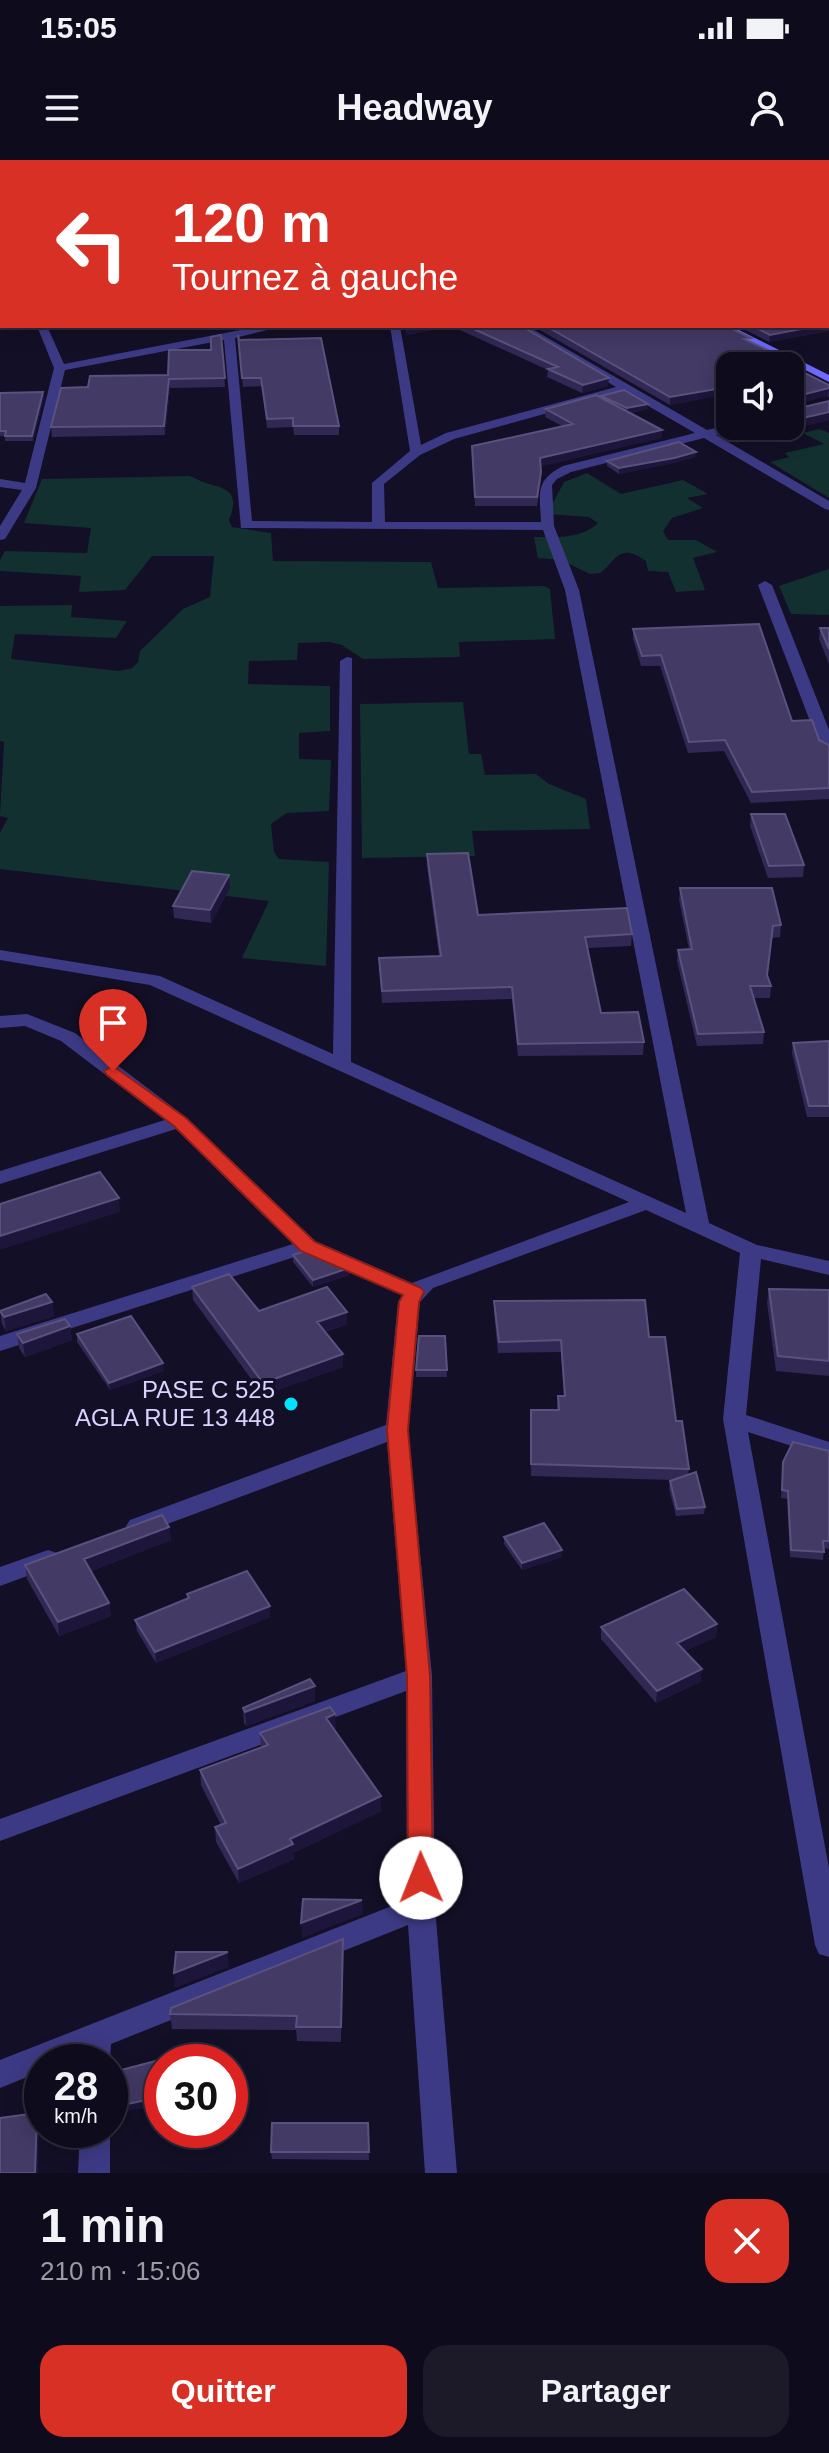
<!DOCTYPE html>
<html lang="fr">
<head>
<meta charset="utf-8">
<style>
	body { margin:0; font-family:Arial,sans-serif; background:#1c1929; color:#f1f3f6; height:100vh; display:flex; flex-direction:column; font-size:30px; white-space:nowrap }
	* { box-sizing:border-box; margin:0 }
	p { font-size:26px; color:#9b9ba3 }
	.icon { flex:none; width:44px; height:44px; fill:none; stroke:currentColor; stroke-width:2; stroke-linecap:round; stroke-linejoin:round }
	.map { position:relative; height:2013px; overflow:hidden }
	.details { display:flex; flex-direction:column; background:#0e0b1c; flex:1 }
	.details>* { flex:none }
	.hud { position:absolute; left:0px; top:0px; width:830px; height:168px; box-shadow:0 4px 20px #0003,0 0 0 2px #2e2b3b; background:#d93025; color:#fff; overflow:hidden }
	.fabs { position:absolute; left:716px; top:192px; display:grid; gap:16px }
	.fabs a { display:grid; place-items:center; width:88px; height:88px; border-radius:16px; background:#0e0b1c; box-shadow:0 4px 20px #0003,0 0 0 2px #2e2b3b; font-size:40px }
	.speed { position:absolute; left:24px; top:1884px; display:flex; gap:16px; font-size:40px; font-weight:700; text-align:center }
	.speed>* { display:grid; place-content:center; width:104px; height:104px; border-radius:50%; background:#0e0b1c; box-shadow:0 4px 20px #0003,0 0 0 2px #2e2b3b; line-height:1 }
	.speed small { font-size:20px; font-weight:400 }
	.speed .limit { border:12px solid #d22; background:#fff; color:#111 }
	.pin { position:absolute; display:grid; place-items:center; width:68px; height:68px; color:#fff; margin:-82px -34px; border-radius:50% 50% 50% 0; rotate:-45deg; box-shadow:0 0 8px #0007 }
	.pin .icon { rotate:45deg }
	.me { position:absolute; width:88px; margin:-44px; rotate:359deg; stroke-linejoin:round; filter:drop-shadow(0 0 6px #0008) }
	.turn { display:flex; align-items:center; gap:28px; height:168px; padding:0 40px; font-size:36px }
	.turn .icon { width:104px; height:104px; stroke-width:2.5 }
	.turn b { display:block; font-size:56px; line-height:68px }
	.round { display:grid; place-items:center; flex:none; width:84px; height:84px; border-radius:24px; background:#1c1929 }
	.head { display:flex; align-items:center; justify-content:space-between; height:136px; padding:0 40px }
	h1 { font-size:48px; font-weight:700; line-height:60px }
	.cta { display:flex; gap:16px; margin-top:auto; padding:16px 40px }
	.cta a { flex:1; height:92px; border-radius:24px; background:#d93025; color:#fff; font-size:32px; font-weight:700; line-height:92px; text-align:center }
	.cta a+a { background:#1c1929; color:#f1f3f6 }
	.status { display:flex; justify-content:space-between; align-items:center; height:56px; padding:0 40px; background:#0e0b1c; direction:ltr }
	.status svg { height:22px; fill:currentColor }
	header { display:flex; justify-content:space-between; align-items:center; height:104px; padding:0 40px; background:#0e0b1c; font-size:36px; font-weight:700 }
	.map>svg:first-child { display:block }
</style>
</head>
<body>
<div class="status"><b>15:05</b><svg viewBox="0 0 49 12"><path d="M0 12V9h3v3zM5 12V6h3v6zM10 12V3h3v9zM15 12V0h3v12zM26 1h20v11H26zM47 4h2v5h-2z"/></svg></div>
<header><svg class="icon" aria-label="menu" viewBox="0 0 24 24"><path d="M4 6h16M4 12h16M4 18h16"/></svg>Headway<svg class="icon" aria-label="person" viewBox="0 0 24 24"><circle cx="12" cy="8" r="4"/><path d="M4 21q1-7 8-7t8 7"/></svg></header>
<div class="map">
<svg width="829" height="2013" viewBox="0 0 829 2013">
	<rect width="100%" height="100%" fill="#130f26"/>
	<path fill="#12302f" d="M 819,269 L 829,273 L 829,338 L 770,302 L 789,297 L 785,293 L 824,284 L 803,273 Z
		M 587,313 L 621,334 L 683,320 L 708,334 L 687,338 L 703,348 L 672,358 L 663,371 L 668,380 L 696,380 L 717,392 L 693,398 L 705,430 L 676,432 L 668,412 L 648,411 L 646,401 C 618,381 616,402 600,413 L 590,414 L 561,400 L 538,398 L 534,377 C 555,377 582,379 598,363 L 589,357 L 547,354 L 564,322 Z
		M 190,316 C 216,331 244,322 229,360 L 232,367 L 271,373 L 273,401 L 431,402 L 438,428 L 544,426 L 550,429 L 555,479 L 459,482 L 460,497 L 363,499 L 342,485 L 329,482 L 298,483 L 297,500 L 249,501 L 248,524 L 330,526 L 330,571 L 299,573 L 299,599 L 331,600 L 329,651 L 287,653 L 271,664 L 274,692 L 279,699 L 329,702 L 326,806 L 242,798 L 269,741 L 0,709 L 0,673 L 8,658 L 0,656 L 4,582 L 0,581 L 0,446 L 72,445 L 71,457 L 127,461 L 116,478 L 15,474 L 11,499 L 119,511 L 132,508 L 138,502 L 140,491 L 183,449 L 210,437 L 214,396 L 152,396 L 125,430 L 79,432 L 81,416 L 0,411 L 0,400 L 5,391 L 87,393 L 91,368 L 24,363 L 42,319 Z
		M 829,409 L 829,455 L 791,454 L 779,426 Z
		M 463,542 L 469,594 L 481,594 L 485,615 L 536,614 L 549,624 L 586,639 L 590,669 L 472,671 L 475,696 L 362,698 L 360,544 Z"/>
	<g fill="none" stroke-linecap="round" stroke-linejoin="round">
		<path fill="#3d3a85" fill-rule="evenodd" d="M 542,0 L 553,0 L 554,2 L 543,2 Z
			M 711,0 L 721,0 L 722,2 L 712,2 Z
			M 0,5 L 2,6 L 2,12 L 0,11 Z
			M 828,25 L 829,25 L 829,31 L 828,31 Z
			M 2,52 L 2,58 L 0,59 L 0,53 Z
			M 828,90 L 829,90 L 829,96 L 828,96 Z
			M 2,96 L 2,102 L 0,103 L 0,97 Z
			M 828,132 L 829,132 L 829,138 L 828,138 Z
			M 0,156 L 2,156 L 2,162 L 0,162 Z
			M 37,166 L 47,166 L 64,204 L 261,166 L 283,166 L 235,178 L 252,361 L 372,362 L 372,323 L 410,291 L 390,166 L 400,166 L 421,285 L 446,273 L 616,227 L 514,166 L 527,166 L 707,270 L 730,265 L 745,266 L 716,275 L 829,341 L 829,350 L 825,349 L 704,278 L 571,312 L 557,319 L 552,325 L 554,366 L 579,430 L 709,1063 L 757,1085 L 829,1101 L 829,1115 L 761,1099 L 746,1255 L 829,1282 L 829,1298 L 748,1272 L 829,1708 L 829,1797 L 819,1794 L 815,1785 L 723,1259 L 740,1093 L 646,1050 L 433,1128 L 420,1142 L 408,1270 L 432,1516 L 435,1747 L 457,2013 L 425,2013 L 408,1765 L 111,1884 L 110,1902 L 80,1902 L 80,1896 L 65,1902 L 42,1902 L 42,1911 L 0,1928 L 0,1900 L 407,1740 L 406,1531 L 0,1681 L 0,1659 L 406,1511 L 387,1282 L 146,1372 L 138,1375 L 130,1372 L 126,1366 L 130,1360 L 386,1265 L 398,1142 L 402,1135 L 307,1093 L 0,1191 L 0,1176 L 293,1084 L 176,969 L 0,1024 L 0,1011 L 165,960 L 61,881 L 25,866 L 0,868 L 0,856 L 27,854 L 75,873 L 187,958 L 315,1081 L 412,1123 L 629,1042 L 150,825 L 0,800 L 0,790 L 160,816 L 333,894 L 340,501 L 347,497 L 352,498 L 351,902 L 686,1053 L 565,430 L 543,370 L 241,368 L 224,180 L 65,210 L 36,328 L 5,379 L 0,380 L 0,366 L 22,330 L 0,327 L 0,319 L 25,323 L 54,208 ZM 624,232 L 695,273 L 563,306 C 534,321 540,334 541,362 L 385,362 L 384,324 L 420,295 L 454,279 Z
			M 765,421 L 772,425 L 829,570 L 829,595 L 821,590 L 758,425 Z
			M 48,1390 L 57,1393 L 60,1399 L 57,1405 L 0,1426 L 0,1407 Z
			M 80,1970 L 110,1969 L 110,2013 L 78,2013 Z"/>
		<path fill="#6f6bff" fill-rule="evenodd" d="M 718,166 L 731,166 L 829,215 L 829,222 Z"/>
	</g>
	<path fill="#312854" d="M 405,166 L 521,166 L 608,226 L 582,233 L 547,217 L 548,210 L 451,166 L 407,175 Z
		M 533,166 L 726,166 L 773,198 L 829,225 L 829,237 L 730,206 L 730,244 L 715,236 L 670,245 Z
		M 738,166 L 828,166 L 829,171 L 769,182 Z
		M 221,175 L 225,227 L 170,228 L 165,275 L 52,277 L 51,267 L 168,215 L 211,190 Z
		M 238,175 L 239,180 L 339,266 L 339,275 L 294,275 L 293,267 L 267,268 L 262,226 L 243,227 Z
		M 43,232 L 44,237 L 33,281 L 5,281 L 5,276 L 0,276 L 0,233 Z
		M 601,236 L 648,244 L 648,249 L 630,253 L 662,270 L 661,278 L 541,306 L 541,320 L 537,346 L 475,346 L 472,286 L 562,266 L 545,257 L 546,249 L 601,238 Z
		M 829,241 L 829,260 L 782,271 L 773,266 L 790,266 L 791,250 Z
		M 695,297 L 673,303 L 619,314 L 607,306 L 607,301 Z
		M 820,468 L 829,468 L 829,504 L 819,479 Z
		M 633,469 L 792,561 L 819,580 L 829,585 L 829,639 L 751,643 L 724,591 L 688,593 L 660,506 L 641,506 L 633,479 Z
		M 751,654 L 804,705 L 803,717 L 768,718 L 750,666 Z
		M 427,694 L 478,755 L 632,774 L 631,786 L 588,788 L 601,853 L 644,882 L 643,895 L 518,896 L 512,839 L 382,843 L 379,798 L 439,796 L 427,706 Z
		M 229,715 L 230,728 L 211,763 L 174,758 L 173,746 Z
		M 680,728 L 781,765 L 780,777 L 772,778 L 767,816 L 771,826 L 770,838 L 753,838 L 764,872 L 763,884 L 697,886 L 677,801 L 678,790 L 689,789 L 679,740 Z
		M 829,881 L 829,957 L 807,957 L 792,893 L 793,883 Z
		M 293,1095 L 349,1108 L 349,1115 L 313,1127 L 293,1102 Z
		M 192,1127 L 259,1151 L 347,1152 L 347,1164 L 325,1172 L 343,1207 L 263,1235 L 193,1140 Z
		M 769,1129 L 829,1130 L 829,1216 L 776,1211 L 767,1143 Z
		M 494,1141 L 649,1177 L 676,1261 L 689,1309 L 688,1315 L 705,1347 L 704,1354 L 676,1356 L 669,1329 L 670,1321 L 673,1320 L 531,1316 L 530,1261 L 557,1250 L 558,1236 L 564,1236 L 561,1192 L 498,1193 L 494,1153 Z
		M 52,1142 L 54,1156 L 6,1171 L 2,1164 L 0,1150 Z
		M 70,1166 L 72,1180 L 25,1197 L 19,1188 L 17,1174 Z
		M 77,1174 L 164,1211 L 110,1230 L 77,1182 Z
		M 445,1176 L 447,1217 L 416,1217 L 416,1210 Z
		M 829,1291 L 829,1389 L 824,1388 L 823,1400 L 790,1397 L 787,1339 L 781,1338 L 783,1302 Z
		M 169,1367 L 171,1380 L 91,1411 L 109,1443 L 111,1456 L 59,1476 L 27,1419 L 25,1405 Z
		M 504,1377 L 562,1397 L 522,1410 L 504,1384 Z
		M 187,1434 L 270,1457 L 156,1503 L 137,1471 L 135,1460 L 187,1439 Z
		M 717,1464 L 716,1477 L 685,1491 L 702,1509 L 700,1522 L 656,1543 L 601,1479 L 601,1467 Z
		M 315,1526 L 315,1541 L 246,1566 L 244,1563 L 243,1548 Z
		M 336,1569 L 334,1570 L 381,1651 L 293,1693 L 294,1699 L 239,1723 L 216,1682 L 215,1667 L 221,1665 L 201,1625 L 200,1610 L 261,1588 L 260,1573 Z
		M 343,1779 L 341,1882 L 297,1881 L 296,1870 L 172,1869 L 170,1854 Z
		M 368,1963 L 369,2000 L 272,1999 L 271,1992 Z"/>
	<path fill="#1d163a" d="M 517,0 L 540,0 L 537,2 L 508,2 Z
		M 828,164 L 829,164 L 829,171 L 769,182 L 770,175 L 817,166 L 828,166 Z
		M 414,166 L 451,166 L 407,175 L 407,167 Z
		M 609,218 L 608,226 L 582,233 L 583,225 Z
		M 169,219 L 170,228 L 165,275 L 164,266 Z
		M 829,228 L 828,236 L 790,246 L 790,238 Z
		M 716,229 L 715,236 L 670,245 L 670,237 Z
		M 43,232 L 44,237 L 33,281 L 32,276 Z
		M 648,244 L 648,249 L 627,253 L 627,248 Z
		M 829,252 L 829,260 L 782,271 L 783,266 L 790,266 L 790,261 Z
		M 662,270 L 661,278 L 539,307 L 540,298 Z
		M 696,292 L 695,297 L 673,303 L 619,314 L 619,308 Z
		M 229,715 L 230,728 L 211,763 L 210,750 Z
		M 119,1038 L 120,1052 L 0,1090 L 0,1076 Z
		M 349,1108 L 349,1115 L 313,1127 L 313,1120 Z
		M 52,1142 L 54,1156 L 6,1171 L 4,1157 Z
		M 347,1152 L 347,1164 L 317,1174 L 317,1162 Z
		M 70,1166 L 72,1180 L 25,1197 L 23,1183 Z
		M 343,1194 L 343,1207 L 263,1235 L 263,1223 Z
		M 163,1203 L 164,1211 L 110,1230 L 109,1223 Z
		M 169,1367 L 171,1380 L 85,1413 L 84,1399 Z
		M 562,1390 L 562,1397 L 522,1410 L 522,1403 Z
		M 109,1443 L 111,1456 L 59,1476 L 58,1462 Z
		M 270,1446 L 270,1457 L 156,1503 L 155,1492 Z
		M 717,1464 L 716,1477 L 676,1495 L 677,1483 Z
		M 702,1509 L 700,1522 L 656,1543 L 657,1531 Z
		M 315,1526 L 315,1541 L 246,1566 L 245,1552 Z
		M 335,1554 L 336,1569 L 327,1573 L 326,1558 Z
		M 381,1636 L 381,1651 L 293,1693 L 294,1699 L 239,1723 L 238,1709 L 290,1679 Z
		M 362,1740 L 363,1754 L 302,1778 L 301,1763 Z
		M 343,1779 L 344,1794 L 341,1882 L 341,1867 Z
		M 228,1792 L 229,1807 L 175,1828 L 174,1813 Z
		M 162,1937 L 162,1945 L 128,1951 L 127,1944 Z
		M 37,1953 L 39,1968 L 38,2013 L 35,2013 Z"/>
	<path fill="#433a66" stroke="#5a527e" stroke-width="2" d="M 39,0 L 517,0 L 508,2 L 42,2 Z
		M 634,0 L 695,0 L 697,2 L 636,2 Z
		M 467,166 L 521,166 L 609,218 L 583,225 L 548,209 L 558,207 Z
		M 546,166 L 726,166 L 751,178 L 744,179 L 774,193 L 767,194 L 829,225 L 829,228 L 790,238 L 790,206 L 730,206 L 730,236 L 716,229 L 670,237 Z
		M 753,166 L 817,166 L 770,175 Z
		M 221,175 L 225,218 L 169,219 L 164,266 L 51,267 L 61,228 L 88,227 L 90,216 L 168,215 L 169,190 L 211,190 L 211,177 Z
		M 238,175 L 239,180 L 321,178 L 339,266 L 293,266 L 293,258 L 267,259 L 261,218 L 242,218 Z
		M 624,230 L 648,244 L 627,248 L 601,236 Z
		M 43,232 L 32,276 L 5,276 L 6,271 L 0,271 L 0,233 Z
		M 596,235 L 662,270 L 540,298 L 541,312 L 537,337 L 475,337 L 472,286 L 573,264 L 546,249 Z
		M 829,241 L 829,252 L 790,261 L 790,249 L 791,250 Z
		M 679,282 L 696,292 L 674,298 L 619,308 L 607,301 Z
		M 759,464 L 792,561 L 812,560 L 819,580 L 829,585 L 829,628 L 752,632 L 725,580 L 689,582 L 661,495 L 642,496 L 633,469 Z
		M 820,468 L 829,468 L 829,489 Z
		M 751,654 L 785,654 L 804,705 L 769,706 Z
		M 468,693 L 478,755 L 627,748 L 632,774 L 585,777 L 601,853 L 638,852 L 644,882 L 518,884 L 512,827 L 382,831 L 379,798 L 441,796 L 427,694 Z
		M 192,711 L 229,715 L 210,750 L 173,746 Z
		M 680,728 L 772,728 L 781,765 L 773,766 L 767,815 L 771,826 L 750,826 L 764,872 L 698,874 L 678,790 L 692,789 Z
		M 829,881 L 829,946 L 809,946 L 793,883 Z
		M 100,1012 L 119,1038 L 0,1076 L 0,1044 Z
		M 308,1090 L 349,1108 L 313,1120 L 293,1095 Z
		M 229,1114 L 259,1151 L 327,1127 L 347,1152 L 317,1162 L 343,1194 L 263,1223 L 192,1127 Z
		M 769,1129 L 829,1130 L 829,1201 L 778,1196 Z
		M 46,1134 L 52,1142 L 4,1157 L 0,1151 Z
		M 645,1140 L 649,1177 L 665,1177 L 676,1261 L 682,1261 L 689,1309 L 531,1304 L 531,1250 L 559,1250 L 558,1236 L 565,1236 L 561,1180 L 499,1182 L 494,1141 Z
		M 131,1156 L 163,1203 L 109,1223 L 77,1174 Z
		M 65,1159 L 70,1166 L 23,1183 L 17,1174 Z
		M 419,1176 L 445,1176 L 447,1210 L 416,1210 Z
		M 793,1282 L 829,1291 L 829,1381 L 823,1381 L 824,1392 L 791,1390 L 788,1331 L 782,1330 L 783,1302 Z
		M 696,1312 L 705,1347 L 677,1349 L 670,1321 Z
		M 162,1355 L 169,1367 L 84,1399 L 109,1443 L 58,1462 L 25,1405 Z
		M 544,1363 L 562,1390 L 522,1403 L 504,1377 Z
		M 247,1411 L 270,1446 L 155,1492 L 135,1460 L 189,1438 L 187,1434 Z
		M 684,1429 L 717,1464 L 677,1483 L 702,1509 L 657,1531 L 601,1467 Z
		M 310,1519 L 315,1526 L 245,1552 L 243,1548 Z
		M 330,1547 L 335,1554 L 326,1558 L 381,1636 L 290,1679 L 293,1684 L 238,1709 L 215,1667 L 226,1663 L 200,1610 L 268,1585 L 260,1573 Z
		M 303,1739 L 362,1740 L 301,1763 Z
		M 343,1779 L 341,1867 L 296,1867 L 297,1856 L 170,1854 L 171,1848 Z
		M 176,1792 L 228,1792 L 174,1813 Z
		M 171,1897 L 172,1902 L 162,1902 L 162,1937 L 127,1944 L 121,1910 Z
		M 37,1953 L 35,2013 L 0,2013 L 0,1958 Z
		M 272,1963 L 368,1963 L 369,1992 L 271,1992 Z"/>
	<path fill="#d93025" stroke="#8d1f18" stroke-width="2" d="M 113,906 L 186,958 L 315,1082 L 421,1128 L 424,1132 L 419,1142 L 408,1270 L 430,1516 L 433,1718 L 430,1726 L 421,1729 L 412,1726 L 408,1718 L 407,1516 L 387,1270 L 399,1142 L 403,1135 L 301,1091 L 174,966 L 107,915 L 104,911 Z"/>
	<circle fill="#00e5ff" stroke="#130f26" stroke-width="3" cx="291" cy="1244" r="8"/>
	<g text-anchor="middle" stroke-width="6" stroke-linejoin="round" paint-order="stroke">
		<g font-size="24" fill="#d9d4ff" stroke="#130f26" text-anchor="end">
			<text x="275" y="1238">PASE C 525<tspan x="275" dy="28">AGLA RUE 13 448</tspan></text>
		</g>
	</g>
</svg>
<div class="fabs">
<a><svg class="icon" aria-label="sound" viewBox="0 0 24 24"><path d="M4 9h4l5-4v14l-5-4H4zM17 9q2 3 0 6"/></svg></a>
</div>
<div class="speed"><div>28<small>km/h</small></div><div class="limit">30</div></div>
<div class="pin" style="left:113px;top:911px;background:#d93025"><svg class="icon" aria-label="arrive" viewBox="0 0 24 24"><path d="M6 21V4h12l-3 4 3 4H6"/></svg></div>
<svg class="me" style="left:421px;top:1718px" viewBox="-20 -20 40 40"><circle r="19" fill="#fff"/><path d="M0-13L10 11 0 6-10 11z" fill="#d93025"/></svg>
<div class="hud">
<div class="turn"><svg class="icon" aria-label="left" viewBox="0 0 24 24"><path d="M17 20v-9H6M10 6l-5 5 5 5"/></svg><div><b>120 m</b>Tournez à gauche</div></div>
</div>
</div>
<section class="details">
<div class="head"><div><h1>1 min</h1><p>210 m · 15:06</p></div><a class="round" style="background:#d93025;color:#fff"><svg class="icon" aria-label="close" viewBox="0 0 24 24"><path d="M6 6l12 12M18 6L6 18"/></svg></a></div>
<div class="cta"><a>Quitter</a><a>Partager</a></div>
</section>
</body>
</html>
